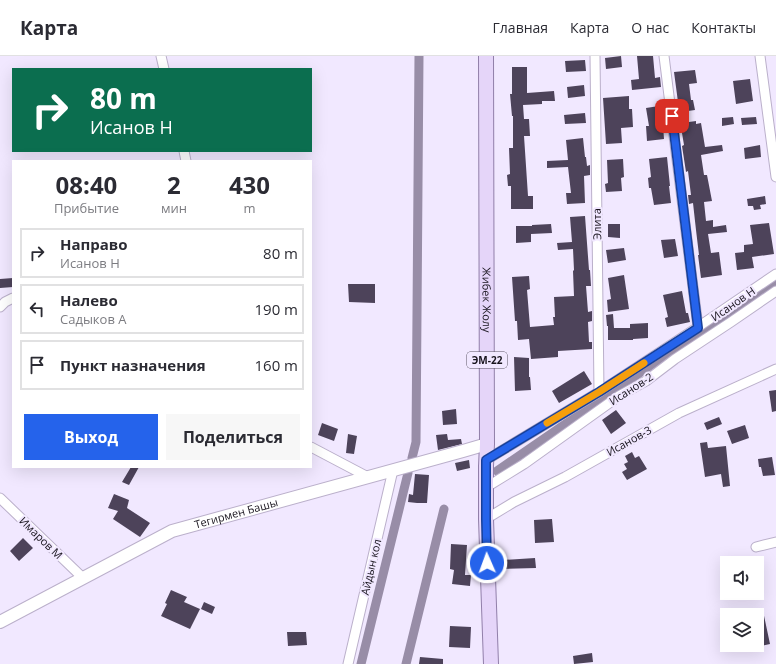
<!DOCTYPE html>
<html lang="ru">
<head>
<meta charset="utf-8">
<style>
	body { margin:0; font-family:"Open Sans",sans-serif; background:#f7f7f7; color:#2b2b33; height:100vh; display:flex; flex-direction:column; font-size:15px; white-space:nowrap }
	* { box-sizing:border-box; margin:0 }
	p { font-size:13px; color:#7c7c81 }
	.icon { flex:none; width:22px; height:22px; fill:none; stroke:currentColor; stroke-width:2; stroke-linecap:round; stroke-linejoin:round }
	.map { position:relative; flex:1; overflow:hidden }
	.details { position:absolute; left:12px; top:104px; width:300px; height:308px; display:flex; flex-direction:column; background:#fff; border-radius:0px; box-shadow:0 4px 16px #0002 }
	.details>* { flex:none }
	.top-card { position:absolute; left:12px; top:12px; width:300px; height:84px; border-radius:0px; box-shadow:0 4px 16px #0002; background:#0b6e4f; color:#fff; overflow:hidden }
	.fabs { position:absolute; left:720px; top:500px; display:grid; gap:8px }
	.fabs a { display:grid; place-items:center; width:44px; height:44px; border-radius:0px; background:#fff; box-shadow:0 4px 16px #0002; font-size:20px }
	.pin { position:absolute; display:grid; place-items:center; width:34px; height:34px; color:#fff; margin:-17px; border-radius:8px; box-shadow:0 2px 6px #0006 }
	.me { position:absolute; width:44px; margin:-22px; rotate:358deg; stroke-linejoin:round; filter:drop-shadow(0 0 3px #0008) }
	.turn { display:flex; align-items:center; gap:14px; height:84px; padding:0 12px; font-size:18px }
	.turn .icon { width:52px; height:52px; stroke-width:2.5 }
	.turn b { display:block; font-size:28px; line-height:34px }
	.eta { display:flex; justify-content:space-evenly; align-items:center; height:68px; text-align:center }
	.eta b { font-size:24px; font-weight:700; line-height:28px }
	.action { display:flex; gap:8px; margin-top:auto; padding:8px 12px }
	.action a { flex:1; height:46px; border-radius:0px; background:#2563eb; color:#fff; font-size:16px; font-weight:700; line-height:46px; text-align:center }
	.action a+a { background:#f7f7f7; color:#2b2b33 }
	ul { padding:0; list-style:none }
	li { display:flex; align-items:center; gap:12px; height:50px; margin:0 8px 6px; padding:0 4px; border:2px solid #e1e1e2; border-radius:0px }
	li div { flex:1 }
	li b { display:block; font-size:15px }
	li em { font-style:normal }
	header { display:flex; align-items:center; gap:24px; box-sizing:border-box; height:56px; padding:0 20px; background:#fff; border-bottom:1px solid #e1e1e2 }
	header strong { font-size:19px }
	nav { display:flex; gap:22px; margin-inline-start:auto; font-size:14px }
	.map>svg:first-child { display:block }
</style>
</head>
<body>
<header>
<strong>Карта</strong>
<nav><a>Главная</a><a>Карта</a><a>О нас</a><a>Контакты</a></nav>
</header>
<div class="map">
<svg width="776" height="608" viewBox="0 0 776 608">
	<rect width="100%" height="100%" fill="#f1e8ff"/>
	<g fill="none" stroke-linecap="round" stroke-linejoin="round">
		<path stroke="#988da7" stroke-width="9" d="M 412,402 L 416,386 L 419,0
			M 497,415 L 670,296 L 776,226
			M 361,608 L 408,417
			M 406,608 L 444,453"/>
	</g>
	<path fill="#4d435a" d="M 621,0 L 622,11 L 606,13 L 605,2 Z
		M 637,0 L 653,0 L 655,22 L 660,21 L 661,31 L 632,34 L 631,24 L 639,23 Z
		M 585,4 L 586,15 L 566,16 L 565,5 Z
		M 512,11 L 527,11 L 527,37 L 554,35 L 555,45 L 542,45 L 542,48 L 523,49 L 524,63 L 529,63 L 530,80 L 524,80 L 528,140 L 533,140 L 533,153 L 511,153 L 511,130 L 508,130 L 507,119 L 510,118 L 509,92 L 513,92 L 513,60 L 512,60 L 510,38 L 512,38 Z
		M 695,14 L 697,27 L 689,28 L 691,44 L 693,44 L 695,54 L 688,55 L 689,66 L 696,65 L 696,68 L 701,67 L 705,91 L 722,89 L 723,95 L 701,99 L 704,119 L 707,119 L 712,145 L 704,146 L 706,165 L 713,164 L 713,171 L 726,169 L 727,176 L 708,178 L 711,197 L 719,196 L 722,219 L 701,222 L 698,199 L 699,199 L 696,174 L 693,147 L 689,148 L 688,139 L 691,139 L 688,115 L 686,116 L 682,90 L 684,89 L 679,59 L 678,59 L 676,46 L 678,46 L 674,16 Z
		M 750,23 L 753,45 L 736,48 L 733,25 Z
		M 584,29 L 585,40 L 568,42 L 567,31 Z
		M 629,40 L 629,53 L 632,53 L 633,71 L 621,72 L 622,87 L 606,88 L 603,42 Z
		M 659,50 L 662,69 L 663,69 L 664,83 L 647,85 L 646,70 L 649,70 L 646,52 Z
		M 585,57 L 586,67 L 565,68 L 564,59 Z
		M 733,61 L 734,68 L 722,70 L 722,62 Z
		M 756,61 L 757,68 L 742,69 L 741,62 Z
		M 583,82 L 585,101 L 586,101 L 587,110 L 590,109 L 590,119 L 584,120 L 585,147 L 567,148 L 566,137 L 571,137 L 568,111 L 547,112 L 547,105 L 568,104 L 566,84 Z
		M 760,89 L 761,101 L 745,103 L 744,92 Z
		M 667,101 L 670,130 L 669,130 L 671,147 L 654,149 L 651,132 L 649,132 L 648,122 L 651,121 L 649,103 Z
		M 623,103 L 624,121 L 621,122 L 622,135 L 606,136 L 605,128 L 608,127 L 607,104 Z
		M 765,140 L 766,148 L 760,149 L 761,153 L 754,154 L 753,150 L 748,150 L 747,143 Z
		M 585,160 L 589,214 L 590,214 L 591,230 L 586,230 L 588,256 L 592,255 L 592,265 L 588,266 L 589,286 L 592,286 L 592,293 L 558,295 L 558,301 L 531,303 L 529,283 L 518,284 L 517,265 L 515,265 L 512,221 L 529,220 L 530,233 L 527,234 L 530,271 L 554,269 L 553,261 L 555,261 L 554,241 L 574,240 L 573,215 L 574,214 L 573,193 L 558,194 L 557,187 L 572,186 L 570,161 Z
		M 769,167 L 774,198 L 752,201 L 754,212 L 737,214 L 735,197 L 744,196 L 744,189 L 753,188 L 750,169 Z
		M 551,168 L 552,177 L 531,178 L 531,186 L 516,187 L 516,170 L 532,170 L 532,169 Z
		M 608,168 L 620,168 L 620,182 L 608,181 Z
		M 675,183 L 678,200 L 664,202 L 661,184 Z
		M 624,192 L 626,204 L 608,207 L 606,194 Z
		M 624,219 L 629,253 L 608,256 L 607,244 L 611,243 L 608,222 Z
		M 13,222 L 13,231 L 0,232 L 0,223 Z
		M 348,228 L 375,228 L 375,247 L 349,246 Z
		M 682,235 L 686,257 L 688,257 L 690,266 L 667,271 L 665,262 L 668,261 L 663,239 Z
		M 613,258 L 614,272 L 630,272 L 630,268 L 648,267 L 648,282 L 633,283 L 633,284 L 608,284 L 608,270 L 607,270 L 606,259 Z
		M 514,301 L 529,302 L 529,321 L 530,321 L 531,334 L 515,335 Z
		M 584,315 L 592,328 L 559,347 L 552,335 Z
		M 776,334 L 776,355 L 772,356 L 769,335 Z
		M 456,353 L 457,368 L 443,369 L 442,355 Z
		M 616,354 L 626,367 L 611,378 L 602,364 Z
		M 719,361 L 722,368 L 707,374 L 704,367 Z
		M 322,367 L 338,373 L 334,385 L 318,379 Z
		M 745,369 L 749,382 L 732,388 L 727,375 Z
		M 348,378 L 357,380 L 354,398 L 346,397 Z
		M 447,378 L 448,384 L 461,383 L 462,388 L 438,394 L 436,379 Z
		M 707,386 L 708,392 L 726,390 L 730,430 L 723,431 L 721,418 L 705,421 L 700,387 Z
		M 632,396 L 635,402 L 639,400 L 647,413 L 627,424 L 622,416 L 627,413 L 624,408 L 628,406 L 625,400 Z
		M 772,401 L 775,419 L 763,420 L 761,411 L 759,411 L 758,403 Z
		M 469,404 L 470,412 L 457,415 L 455,407 Z
		M 131,411 L 139,411 L 129,429 L 122,426 Z
		M 415,418 L 429,419 L 427,447 L 417,447 L 408,446 L 409,438 L 413,439 Z
		M 114,438 L 129,444 L 127,452 L 150,467 L 140,481 L 113,463 L 118,455 L 108,452 Z
		M 552,463 L 554,486 L 535,487 L 534,464 Z
		M 23,482 L 33,492 L 19,505 L 10,495 Z
		M 451,488 L 467,489 L 465,519 L 471,519 L 470,530 L 452,528 L 454,514 L 450,513 Z
		M 535,502 L 536,512 L 502,513 L 502,504 Z
		M 171,534 L 187,541 L 184,546 L 200,553 L 190,573 L 161,560 L 167,548 L 165,547 Z
		M 204,546 L 215,551 L 212,558 L 201,553 Z
		M 763,555 L 770,588 L 757,591 L 757,556 Z
		M 450,570 L 471,571 L 470,592 L 449,591 Z
		M 287,576 L 306,576 L 307,589 L 288,590 Z
		M 592,597 L 593,606 L 574,608 L 573,600 Z
		M 420,601 L 443,603 L 443,608 L 419,608 Z"/>
	<g fill="none" stroke-linecap="round" stroke-linejoin="round">
		<g stroke="#bbb0cb" stroke-width="11">
			<path id="street" d="M 161,0 L 164,13
				M 595,0 L 599,336
				M 664,0 L 698,271
				M 760,0 L 776,121
				M 184,95 L 186,105
				M 0,251 L 5,246 L 13,242
				M 311,391 L 368,421
				M 486,404 L 599,336 L 698,271 L 776,218
				M 485,432 L 524,408 L 619,340 L 646,325 L 675,303 L 731,266 L 776,235
				M 0,442 L 83,522
				M 486,463 L 514,446 L 565,421 L 679,357 L 776,313
				M 756,491 L 776,486
				M 348,608 L 393,414"/>
		</g>
		<g stroke="#bbb0cb" stroke-width="14">
			<g id="secondary">
				<path id="s1" d="M 0,566 L 172,475 L 463,395 L 487,388"/>
			</g>
		</g>
		<g stroke="#917fa9" stroke-width="16">
			<g id="primary">
				<path id="s2" d="M 486,0 L 487,388 L 486,410 L 486,463 L 491,608"/>
			</g>
		</g>
		<use href="#street" stroke="#fff" stroke-width="9"/>
		<use href="#secondary" stroke="#fff" stroke-width="12"/>
		<use href="#primary" stroke="#e5d5f9" stroke-width="14"/>
	</g>
	<g fill="none" stroke-linecap="round" stroke-linejoin="round">
		<g stroke="#184099" stroke-width="10">
			<path id="route" d="M 487,507 L 486,463 L 486,404 L 599,336 L 698,272 L 672,60"/>
		</g>
		<use href="#route" stroke="#2563eb" stroke-width="7"/>
		<path stroke="#f59e0b" stroke-width="7" d="M 547,367 L 599,336 L 644,307"/>
	</g>
	<g text-anchor="middle" stroke-width="4" stroke-linejoin="round" paint-order="stroke">
		<rect fill="#f1e8ff" stroke="#585360" stroke-width="1" x="467" y="296" width="40" height="16" rx="3"/>
		<g font-size="10" font-weight="bold" fill="#17131c">
			<text x="487" y="308">ЭМ-22</text>
		</g>
		<g font-size="11" fill="#17131c" stroke="#f1e8ff">
			<text transform="translate(597 168) rotate(-91)" y="4">Элита</text>
			<text dy="4" stroke="none"><textPath href="#s2" startOffset="244">Жибек Жолу</textPath></text>
			<text transform="translate(733 248) rotate(-35)" y="4">Исанов Н</text>
			<text transform="translate(631 333) rotate(-33)" y="4">Исанов-2</text>
			<text transform="translate(629 385) rotate(-29)" y="4">Исанов-3</text>
			<text dy="4" stroke="none"><textPath href="#s1" startOffset="261">Тегирмен Башы</textPath></text>
			<text transform="translate(41 482) rotate(44)" y="4">Имаров М</text>
			<text transform="translate(371 511) rotate(-77)" y="4">Айдын кол</text>
		</g>
	</g>
</svg>
<div class="fabs">
<a><svg class="icon" aria-label="sound" viewBox="0 0 24 24"><path d="M4 9h4l5-4v14l-5-4H4zM17 9q2 3 0 6"/></svg></a>
<a><svg class="icon" aria-label="layers" viewBox="0 0 24 24"><path d="M12 4l9 5-9 5-9-5zM3 14l9 5 9-5"/></svg></a>
</div>
<div class="pin" style="left:672px;top:60px;background:#d93025"><svg class="icon" aria-label="arrive" viewBox="0 0 24 24"><path d="M6 21V4h12l-3 4 3 4H6"/></svg></div>
<svg class="me" style="left:487px;top:507px" viewBox="-20 -20 40 40"><circle r="17" fill="#2563eb" stroke="#fff" stroke-width="3"/><path d="M0-11L8 9 0 5-8 9z" fill="#fff"/></svg>
<div class="top-card">
<div class="turn"><svg class="icon" aria-label="right" viewBox="0 0 24 24"><path d="M7 20v-9h11M14 6l5 5-5 5"/></svg><div><b>80 m</b>Исанов Н</div></div>
</div>
<section class="details">
<div class="eta">
<div><b>08:40</b><p>Прибытие</p></div>
<div><b>2</b><p>мин</p></div>
<div><b>430</b><p>m</p></div>
</div>
<ul>
<li><svg class="icon" aria-label="right" viewBox="0 0 24 24"><path d="M7 20v-9h11M14 6l5 5-5 5"/></svg><div><b>Направо</b><p>Исанов Н</p></div><em>80 m</em></li>
<li><svg class="icon" aria-label="left" viewBox="0 0 24 24"><path d="M17 20v-9H6M10 6l-5 5 5 5"/></svg><div><b>Налево</b><p>Садыков А</p></div><em>190 m</em></li>
<li><svg class="icon" aria-label="arrive" viewBox="0 0 24 24"><path d="M6 21V4h12l-3 4 3 4H6"/></svg><div><b>Пункт назначения</b></div><em>160 m</em></li>
</ul>
<div class="action"><a>Выход</a><a>Поделиться</a></div>
</section>
</div>
</body>
</html>
